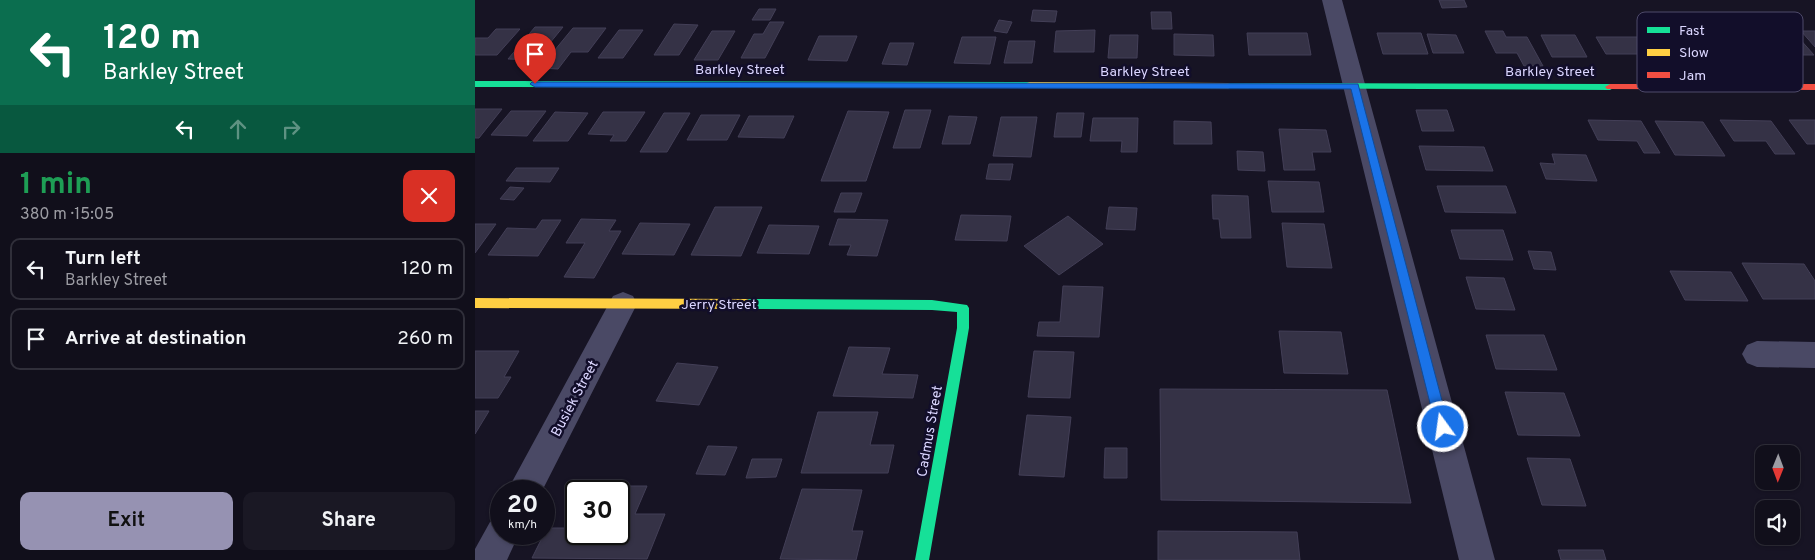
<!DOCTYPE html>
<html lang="en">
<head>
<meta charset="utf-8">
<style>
	body { margin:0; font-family:Overpass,sans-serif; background:#1a1824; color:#f1f3f6; height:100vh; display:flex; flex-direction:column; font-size:19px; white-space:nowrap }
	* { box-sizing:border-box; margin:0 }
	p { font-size:16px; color:#9c9ca3 }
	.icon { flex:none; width:28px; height:28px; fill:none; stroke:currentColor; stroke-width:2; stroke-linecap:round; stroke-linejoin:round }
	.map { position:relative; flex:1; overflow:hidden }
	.panel { display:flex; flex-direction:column; background:#110f1b; width:475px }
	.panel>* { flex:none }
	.guide { background:#0b6e4f; color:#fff; overflow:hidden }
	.needle { width:32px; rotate:181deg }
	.fabs { position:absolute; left:1280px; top:445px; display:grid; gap:10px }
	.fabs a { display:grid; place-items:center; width:45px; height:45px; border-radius:10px; background:#110f1b; box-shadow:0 1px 4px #0004,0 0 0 1px #302f3a; font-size:25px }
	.speed { position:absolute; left:15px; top:480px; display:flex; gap:10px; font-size:25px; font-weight:700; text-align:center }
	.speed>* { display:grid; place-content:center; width:65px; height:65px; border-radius:50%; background:#110f1b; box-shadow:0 1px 4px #0004,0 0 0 1px #302f3a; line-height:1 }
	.speed small { font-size:12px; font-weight:400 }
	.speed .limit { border:2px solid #111; border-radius:8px; background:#fff; color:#111 }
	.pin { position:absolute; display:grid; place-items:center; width:42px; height:42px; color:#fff; margin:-51px -21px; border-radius:50% 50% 50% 0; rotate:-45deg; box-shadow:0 0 5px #0007 }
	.pin .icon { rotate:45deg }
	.me { position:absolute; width:55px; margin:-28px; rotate:346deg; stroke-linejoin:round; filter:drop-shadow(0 0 4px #0008) }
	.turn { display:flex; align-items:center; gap:18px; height:105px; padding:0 20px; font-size:22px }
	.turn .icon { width:65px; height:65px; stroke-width:2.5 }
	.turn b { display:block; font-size:35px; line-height:42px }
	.lanes { display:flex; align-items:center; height:48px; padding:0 20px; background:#0003; justify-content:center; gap:25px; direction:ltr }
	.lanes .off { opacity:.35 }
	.round { display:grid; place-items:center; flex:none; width:52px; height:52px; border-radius:10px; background:#1a1824 }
	.head { display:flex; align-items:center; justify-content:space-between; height:85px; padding:0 20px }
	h1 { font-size:30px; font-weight:700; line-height:38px; color:#1e9e55 }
	.cta { display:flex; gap:10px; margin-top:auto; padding:10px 20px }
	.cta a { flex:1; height:58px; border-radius:10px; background:#9692b2; color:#111; font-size:20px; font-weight:700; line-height:58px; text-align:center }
	.cta a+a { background:#1a1824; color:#f1f3f6 }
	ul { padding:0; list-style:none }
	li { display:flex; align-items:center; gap:15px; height:62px; margin:0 10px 8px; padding:0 10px; border:2px solid #302f3a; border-radius:10px }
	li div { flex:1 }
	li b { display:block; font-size:19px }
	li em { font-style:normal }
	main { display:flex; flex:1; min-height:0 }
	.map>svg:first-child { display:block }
</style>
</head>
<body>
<main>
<section class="panel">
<div class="guide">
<div class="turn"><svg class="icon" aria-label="left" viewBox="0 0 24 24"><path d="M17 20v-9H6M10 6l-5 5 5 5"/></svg><div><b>120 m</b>Barkley Street</div></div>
<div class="lanes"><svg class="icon" aria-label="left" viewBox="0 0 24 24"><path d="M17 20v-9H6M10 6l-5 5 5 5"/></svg><svg class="icon off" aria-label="ahead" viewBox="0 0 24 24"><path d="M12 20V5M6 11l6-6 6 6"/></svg><svg class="icon off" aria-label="right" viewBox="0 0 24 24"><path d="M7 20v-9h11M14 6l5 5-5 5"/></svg></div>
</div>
<div class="head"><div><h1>1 min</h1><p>380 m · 15:05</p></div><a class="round" style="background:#d93025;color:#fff"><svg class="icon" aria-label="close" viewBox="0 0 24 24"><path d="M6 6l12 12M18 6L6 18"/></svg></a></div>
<ul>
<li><svg class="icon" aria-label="left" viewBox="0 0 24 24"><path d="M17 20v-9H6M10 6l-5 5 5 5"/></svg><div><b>Turn left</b><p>Barkley Street</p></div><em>120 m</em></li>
<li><svg class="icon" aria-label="arrive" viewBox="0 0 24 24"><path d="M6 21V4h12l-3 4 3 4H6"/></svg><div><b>Arrive at destination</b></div><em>260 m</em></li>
</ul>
<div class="cta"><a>Exit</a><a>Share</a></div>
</section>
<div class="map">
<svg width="1340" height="560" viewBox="0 0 1340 560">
	<rect width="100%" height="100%" fill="#171424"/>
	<path fill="#353246" stroke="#433f57" d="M 964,0 L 989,0 L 992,7 L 967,8 Z
		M 284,9 L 301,9 L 295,20 L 277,20 Z
		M 558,10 L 582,11 L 580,22 L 556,21 Z
		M 676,12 L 696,12 L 697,29 L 677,29 Z
		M 524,20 L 537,22 L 532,33 L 519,31 Z
		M 295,22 L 309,22 L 290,58 L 266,58 L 279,34 L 288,34 Z
		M 199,24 L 223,25 L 204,55 L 179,55 Z
		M 60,27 L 88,27 L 61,60 L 33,59 Z
		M 98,28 L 131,28 L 113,52 L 96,52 L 83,69 L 65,68 Z
		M 21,29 L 45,29 L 22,55 L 0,55 L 0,38 L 13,38 Z
		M 144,30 L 168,30 L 148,58 L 123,58 Z
		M 620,30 L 619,52 L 579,52 L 581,31 Z
		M 237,31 L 260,31 L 243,60 L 219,60 Z
		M 1010,31 L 1028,31 L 1031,37 L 1052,37 L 1068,66 L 1049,66 L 1042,53 L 1021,53 Z
		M 1326,31 L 1340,31 L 1340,47 Z
		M 772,33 L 832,33 L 836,55 L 774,55 Z
		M 902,33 L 946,33 L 953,54 L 908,54 Z
		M 699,34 L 738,35 L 739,56 L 699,55 Z
		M 952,34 L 981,35 L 989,53 L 958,53 Z
		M 635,35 L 663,35 L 662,58 L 633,58 Z
		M 1066,35 L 1100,35 L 1112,57 L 1077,57 Z
		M 344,36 L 382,36 L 372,61 L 333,60 Z
		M 1278,36 L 1323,37 L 1339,55 L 1293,55 Z
		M 487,37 L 521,37 L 515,64 L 479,63 Z
		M 1121,37 L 1164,37 L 1175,54 L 1131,54 Z
		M 534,41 L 560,41 L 557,63 L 529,63 Z
		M 415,43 L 439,43 L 432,65 L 407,64 Z
		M 0,109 L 27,109 L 4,138 L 0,138 Z
		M 430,110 L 456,110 L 445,148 L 418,148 Z
		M 941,110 L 972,110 L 979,131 L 947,131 Z
		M 36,111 L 71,111 L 52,136 L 16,135 Z
		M 373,111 L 414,112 L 391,181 L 346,181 Z
		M 80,112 L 113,113 L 93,141 L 58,141 Z
		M 128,112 L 170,112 L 151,141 L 135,141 L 139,135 L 113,134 Z
		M 189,113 L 215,113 L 192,152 L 165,152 Z
		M 582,113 L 609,113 L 606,137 L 579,137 Z
		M 226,115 L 265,115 L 252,140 L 212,140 Z
		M 274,116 L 319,116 L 309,138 L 263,137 Z
		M 474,116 L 502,117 L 495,144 L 467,144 Z
		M 526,117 L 562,117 L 556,157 L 518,156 Z
		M 618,118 L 663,118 L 662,152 L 646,152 L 647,141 L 615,141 Z
		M 1113,120 L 1166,121 L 1185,153 L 1169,153 L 1162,141 L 1123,140 Z
		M 1245,120 L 1296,121 L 1320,154 L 1300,154 L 1291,141 L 1259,141 Z
		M 1314,120 L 1340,120 L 1340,144 L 1332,144 Z
		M 699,121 L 736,122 L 737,144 L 699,144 Z
		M 1180,121 L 1228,122 L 1250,156 L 1200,155 Z
		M 804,129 L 851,130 L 856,152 L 837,152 L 840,170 L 809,170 Z
		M 944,146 L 1009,147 L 1018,171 L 951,170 Z
		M 762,151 L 788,152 L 790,171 L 763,170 Z
		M 1077,154 L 1111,155 L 1122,181 L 1071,179 L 1065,163 L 1080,164 Z
		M 514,164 L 538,164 L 535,180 L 511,179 Z
		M 41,168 L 84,168 L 75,182 L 31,181 Z
		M 793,181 L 844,182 L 849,212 L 797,212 Z
		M 962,186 L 1031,186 L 1041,213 L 970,212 Z
		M 35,187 L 49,188 L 39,200 L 25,199 Z
		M 366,193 L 387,193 L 380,212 L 359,212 Z
		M 737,195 L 773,196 L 776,238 L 746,238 L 744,219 L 738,219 Z
		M 240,207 L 287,207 L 266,256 L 216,255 Z
		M 634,207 L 662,208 L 660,230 L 631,229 Z
		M 486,215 L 536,216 L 532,241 L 480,240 Z
		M 593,216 L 628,244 L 584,275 L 549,246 Z
		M 106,219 L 141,220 L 134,231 L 146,231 L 119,278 L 89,277 L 110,243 L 91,243 Z
		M 363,219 L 413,220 L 402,256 L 372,255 L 376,245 L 354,245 Z
		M 67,220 L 86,220 L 63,256 L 13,255 L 32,228 L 61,229 Z
		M 165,223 L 215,224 L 199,255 L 147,254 Z
		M 807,223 L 849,224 L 857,268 L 812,267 Z
		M 0,224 L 21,224 L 0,253 Z
		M 294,225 L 344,226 L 334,254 L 282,253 Z
		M 976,230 L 1028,230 L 1038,260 L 985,259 Z
		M 1053,251 L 1076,252 L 1081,270 L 1059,269 Z
		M 1267,263 L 1329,264 L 1340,281 L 1340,299 L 1288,299 Z
		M 1195,271 L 1256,272 L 1273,301 L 1210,300 Z
		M 991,277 L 1029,278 L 1040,310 L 1001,309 Z
		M 588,286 L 628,287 L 624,337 L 562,336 L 564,322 L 585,322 Z
		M 804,331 L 866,332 L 873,374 L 809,373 Z
		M 1011,335 L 1069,335 L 1082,370 L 1021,369 Z
		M 374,347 L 415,348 L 407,374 L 443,375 L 438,398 L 358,396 Z
		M 0,351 L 44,351 L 29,377 L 36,377 L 23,398 L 0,398 Z
		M 559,351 L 599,352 L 595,398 L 553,397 Z
		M 202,363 L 243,367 L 224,405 L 181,401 Z
		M 685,389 L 912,390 L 936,503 L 686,500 Z
		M 1030,392 L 1089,393 L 1105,436 L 1043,435 Z
		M 0,411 L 14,411 L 0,434 Z
		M 343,412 L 403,412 L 395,445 L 419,445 L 413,473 L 326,473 Z
		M 552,415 L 596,417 L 589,477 L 544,475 Z
		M 233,446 L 262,447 L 250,475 L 221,474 Z
		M 630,448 L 652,448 L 652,478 L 629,478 Z
		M 1052,458 L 1095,459 L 1111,506 L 1067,505 Z
		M 277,459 L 307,459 L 301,477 L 271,478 Z
		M 125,486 L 172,486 L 160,514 L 190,514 L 172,559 L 57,558 L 72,528 L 101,528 L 101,534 L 144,534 L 144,491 L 123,491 Z
		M 327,489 L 387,490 L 377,531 L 388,531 L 381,560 L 305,559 Z
		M 683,531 L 822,532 L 825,560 L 683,560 Z
		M 1083,550 L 1128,550 L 1131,560 L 1086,560 Z"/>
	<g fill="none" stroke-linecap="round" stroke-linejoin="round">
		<path fill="#4a4965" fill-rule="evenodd" d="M 847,0 L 867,0 L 1020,560 L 984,560 Z
			M 148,292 L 158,296 L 162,304 L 67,491 L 32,491 L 138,296 Z
			M 1282,341 L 1340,342 L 1340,368 L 1282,367 L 1272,363 L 1267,354 L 1272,345 Z
			M 26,517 L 26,534 L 44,534 L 32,560 L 0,560 L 0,549 L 15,522 Z"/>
		<path fill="#16e098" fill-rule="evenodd" d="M 0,81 L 555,82 L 560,85 L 555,88 L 0,87 Z
			M 753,83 L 1135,84 L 1140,87 L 1135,90 L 750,88 L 748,86 Z
			M 272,299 L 457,300 L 492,305 L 494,308 L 494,328 L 454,560 L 440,560 L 482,328 L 482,312 L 457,310 L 272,309 L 268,307 L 266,304 L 268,301 Z"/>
		<path fill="#ffcf43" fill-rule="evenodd" d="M 555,82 L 753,83 L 758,86 L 753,89 L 552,87 L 552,83 Z
			M 0,298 L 272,299 L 276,301 L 278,304 L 276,307 L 272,309 L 0,308 Z"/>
		<path fill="#f24e42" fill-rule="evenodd" d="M 1135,84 L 1340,84 L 1340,90 L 1132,89 L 1130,87 Z"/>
	</g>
	<path fill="#1a73e8" stroke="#114b97" d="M 57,82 L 883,84 L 974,427 L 972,431 L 968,433 L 963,431 L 961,427 L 876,89 L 60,87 L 55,84 Z"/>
	<g text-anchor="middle" stroke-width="5" stroke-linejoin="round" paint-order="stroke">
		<g font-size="14" fill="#dbd6ff" stroke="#120e2a">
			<text x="265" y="74">Barkley Street</text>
			<text x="670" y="76">Barkley Street</text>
			<text x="1075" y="76">Barkley Street</text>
			<text x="244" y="309">Jerry Street</text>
			<text transform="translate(99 398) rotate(-62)" y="5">Busiek Street</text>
			<text transform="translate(454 431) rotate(-80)" y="5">Cadmus Street</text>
		</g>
	</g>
	<rect x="1162" y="12" width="166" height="80" rx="8" fill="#120e2a" stroke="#4e4a6a" stroke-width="1"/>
	<rect x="1172" y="27" width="23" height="6" fill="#16e098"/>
	<rect x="1172" y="49" width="23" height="7" fill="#ffcf43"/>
	<rect x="1172" y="72" width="23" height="6" fill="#f24e42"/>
	<g font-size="14" fill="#dbd6ff">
		<text x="1204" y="35">Fast</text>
		<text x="1204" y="57">Slow</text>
		<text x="1204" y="80">Jam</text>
	</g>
</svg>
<div class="fabs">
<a><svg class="needle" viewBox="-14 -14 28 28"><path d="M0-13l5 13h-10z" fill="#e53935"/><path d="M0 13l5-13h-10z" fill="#9c9ca3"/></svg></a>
<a><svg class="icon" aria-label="sound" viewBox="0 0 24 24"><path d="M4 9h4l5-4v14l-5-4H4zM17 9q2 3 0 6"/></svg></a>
</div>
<div class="speed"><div>20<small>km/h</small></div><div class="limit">30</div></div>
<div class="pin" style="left:60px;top:84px;background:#d93025"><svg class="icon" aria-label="arrive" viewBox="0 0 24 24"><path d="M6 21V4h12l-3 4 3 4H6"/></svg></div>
<svg class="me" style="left:968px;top:427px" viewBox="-20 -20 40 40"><circle r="17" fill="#1a73e8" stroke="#fff" stroke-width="3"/><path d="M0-11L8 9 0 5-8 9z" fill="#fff"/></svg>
</div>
</main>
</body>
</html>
